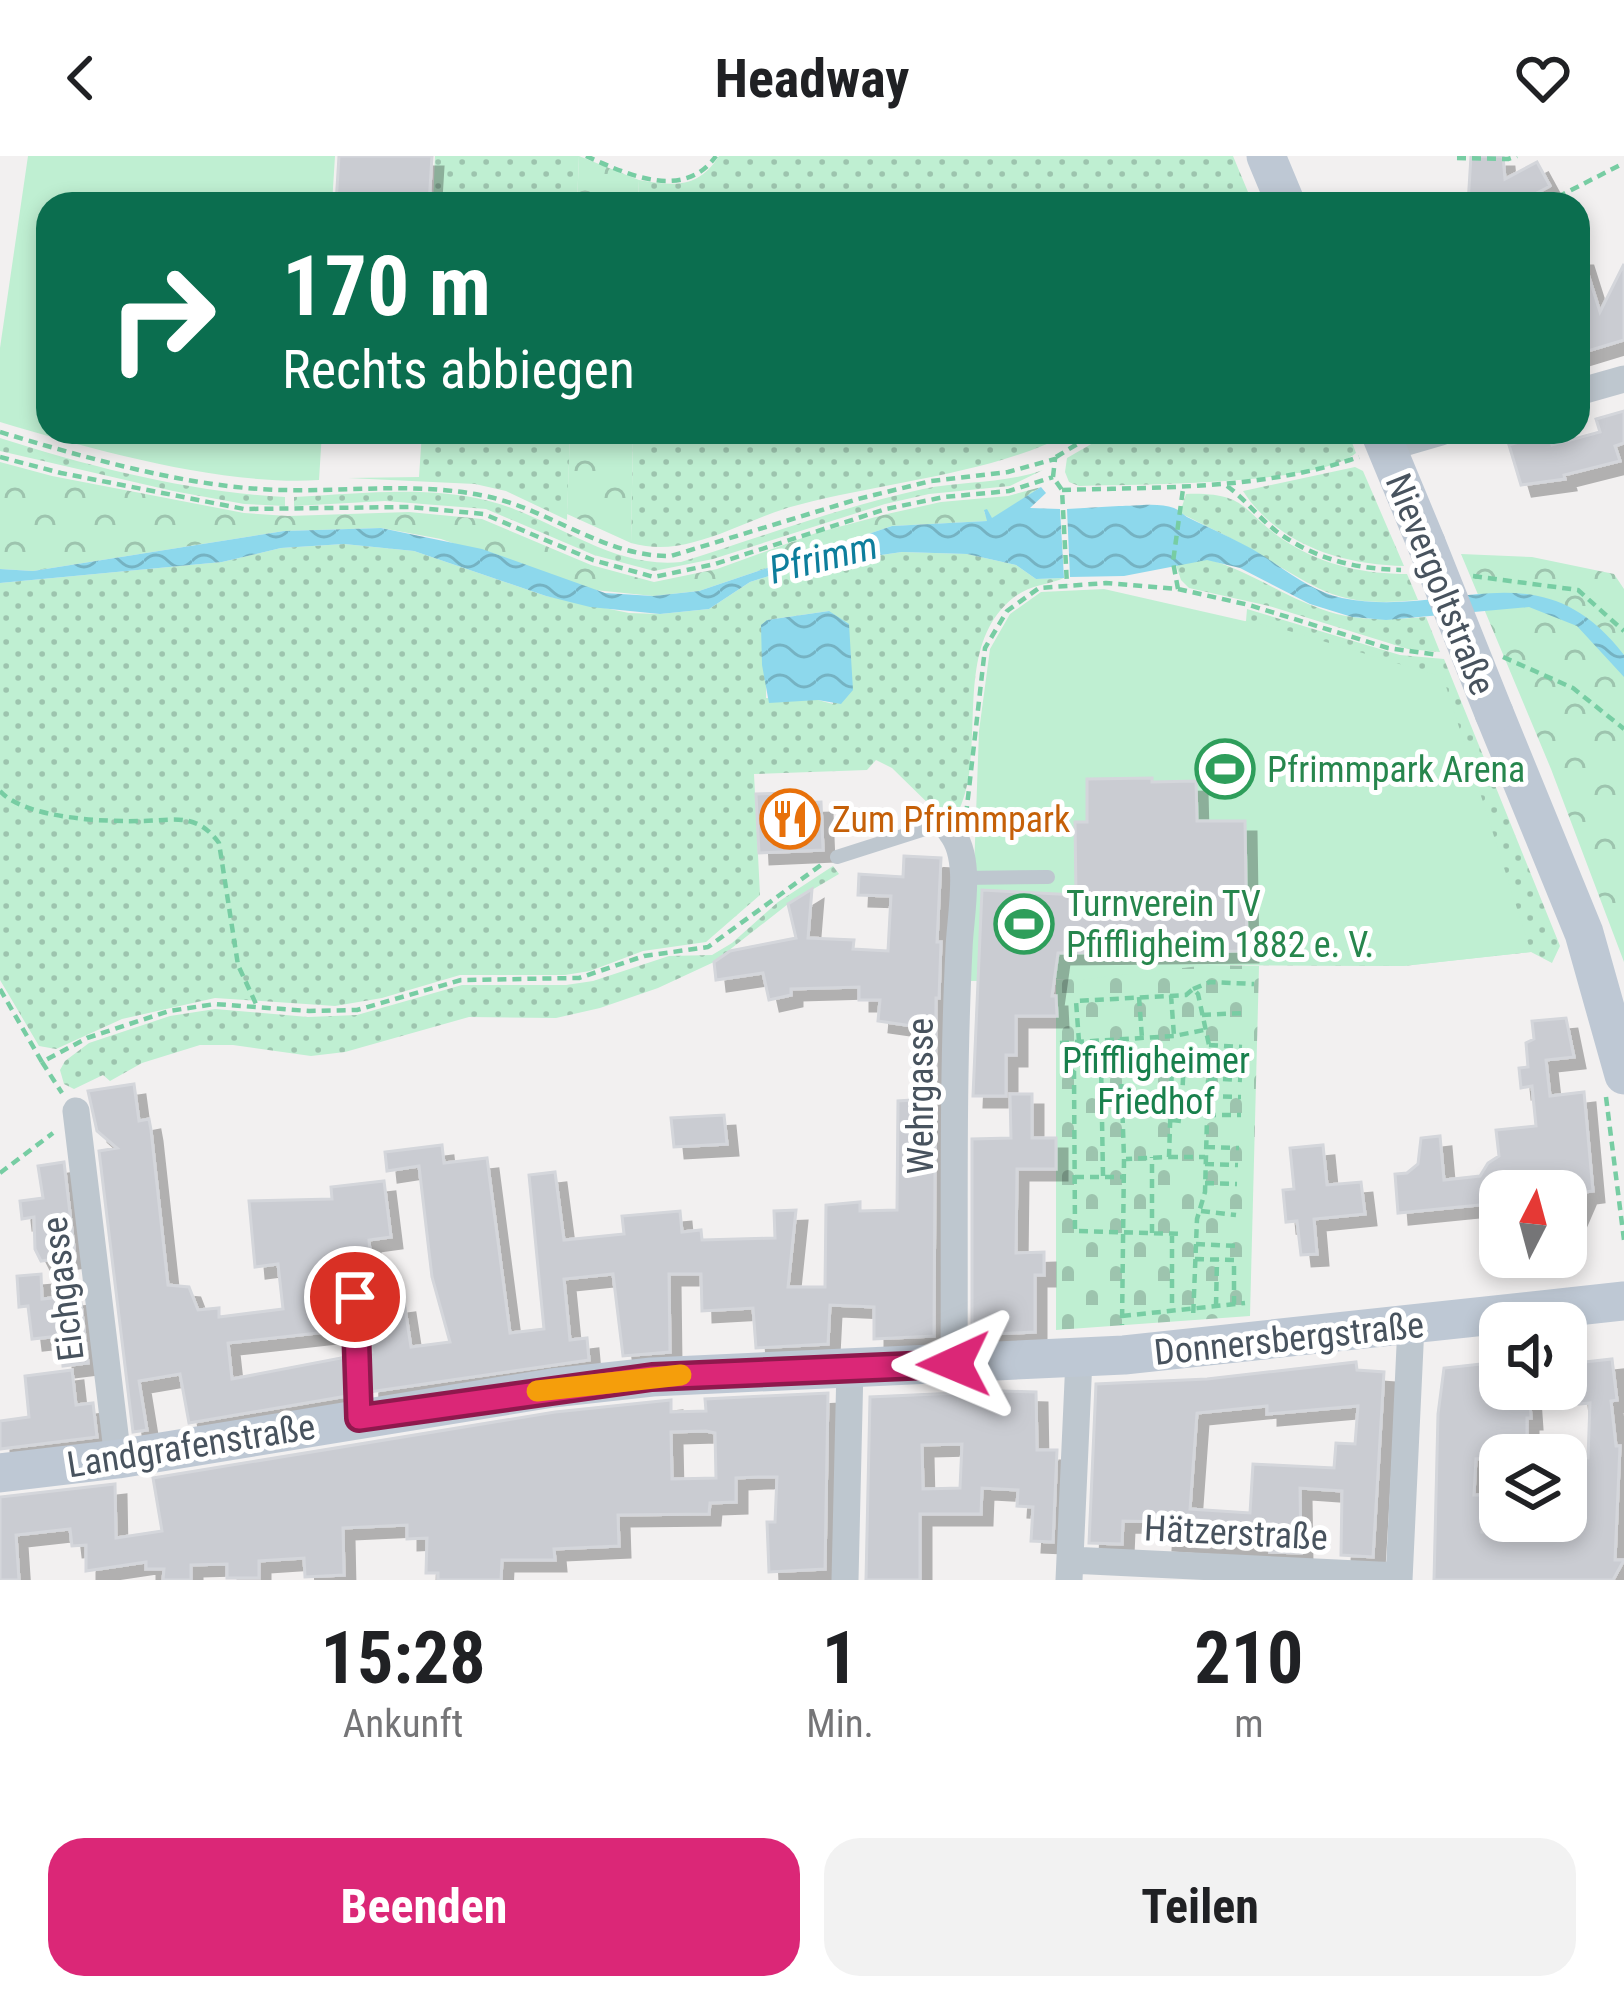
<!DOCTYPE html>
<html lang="de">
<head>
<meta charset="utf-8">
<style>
	body { margin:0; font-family:"Roboto Condensed",sans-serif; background:#f2f2f2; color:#202124; height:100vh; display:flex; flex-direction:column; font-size:45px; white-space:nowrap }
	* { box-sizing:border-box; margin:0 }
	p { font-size:39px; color:#757577 }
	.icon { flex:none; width:66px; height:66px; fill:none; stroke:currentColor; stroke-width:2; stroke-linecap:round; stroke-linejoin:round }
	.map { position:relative; height:1424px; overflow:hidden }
	.drawer { display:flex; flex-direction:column; background:#fff; flex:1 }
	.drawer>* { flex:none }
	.banner { position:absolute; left:36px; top:36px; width:1554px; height:252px; border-radius:36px; box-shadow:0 6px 18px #0003; background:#0b6e4f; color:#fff; overflow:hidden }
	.needle { width:78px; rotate:6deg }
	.buttons { position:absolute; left:1479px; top:1014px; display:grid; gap:24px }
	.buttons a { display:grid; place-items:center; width:108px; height:108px; border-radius:24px; background:#fff; box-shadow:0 6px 18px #0003; font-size:60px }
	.pin { position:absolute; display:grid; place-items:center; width:102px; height:102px; color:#fff; margin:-51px; border:6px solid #fff; border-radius:50%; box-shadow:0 3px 12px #0007 }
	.me { position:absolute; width:132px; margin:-66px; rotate:269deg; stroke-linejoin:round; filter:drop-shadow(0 0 9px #0008) }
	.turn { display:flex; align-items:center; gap:42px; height:252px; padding:0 48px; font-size:54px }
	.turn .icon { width:156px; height:156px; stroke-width:2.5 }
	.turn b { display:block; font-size:84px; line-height:102px }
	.eta { display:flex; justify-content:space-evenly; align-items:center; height:204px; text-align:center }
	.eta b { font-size:72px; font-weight:700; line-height:84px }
	.action { display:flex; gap:24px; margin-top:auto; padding:24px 48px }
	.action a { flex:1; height:138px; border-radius:36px; background:#db2777; color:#fff; font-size:48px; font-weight:700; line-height:138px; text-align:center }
	.action a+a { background:#f2f2f2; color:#202124 }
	header { display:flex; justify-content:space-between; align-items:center; height:156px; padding:0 48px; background:#fff; font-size:54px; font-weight:700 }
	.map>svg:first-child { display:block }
</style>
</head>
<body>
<header><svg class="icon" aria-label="back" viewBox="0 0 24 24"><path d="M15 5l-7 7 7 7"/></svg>Headway<svg class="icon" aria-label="heart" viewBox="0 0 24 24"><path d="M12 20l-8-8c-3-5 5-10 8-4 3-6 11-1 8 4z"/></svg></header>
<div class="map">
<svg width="1624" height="1424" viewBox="0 0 1624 1424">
	<defs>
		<pattern id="grass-dots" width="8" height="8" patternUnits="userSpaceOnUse" patternTransform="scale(3)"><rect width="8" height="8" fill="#bfefd2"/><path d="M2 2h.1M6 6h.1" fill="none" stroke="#9dc4ae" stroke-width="1.8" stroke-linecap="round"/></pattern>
		<pattern id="forest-crowns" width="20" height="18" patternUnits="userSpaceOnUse" patternTransform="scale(3)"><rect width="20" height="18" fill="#bfefd2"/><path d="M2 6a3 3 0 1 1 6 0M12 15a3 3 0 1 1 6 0" fill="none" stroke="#9dc4ae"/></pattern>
		<pattern id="cemetery-stones" width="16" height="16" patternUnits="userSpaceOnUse" patternTransform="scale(3)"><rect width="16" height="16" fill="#bfefd2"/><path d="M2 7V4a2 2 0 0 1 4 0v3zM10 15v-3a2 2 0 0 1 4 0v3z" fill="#9dc4ae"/></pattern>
		<pattern id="water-waves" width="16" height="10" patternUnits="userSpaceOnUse" patternTransform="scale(3)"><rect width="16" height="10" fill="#8dd8ec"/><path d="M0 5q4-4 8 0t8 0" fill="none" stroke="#75b2c2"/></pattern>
		<filter id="shadow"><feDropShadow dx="11" dy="11" stdDeviation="0" flood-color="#0004"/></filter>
	</defs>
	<rect width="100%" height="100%" fill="#f2f0f0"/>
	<path fill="url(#grass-dots)" fill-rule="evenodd" d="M 435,0 L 579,0 L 577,48 L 433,48 Z
		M 719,0 L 1233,0 L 1253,48 L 638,48 L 639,24 C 674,30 698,33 719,0 Z
		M 422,276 L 570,276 L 567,364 L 506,335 L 475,328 L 348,322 L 419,321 Z
		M 633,276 L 1073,276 C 989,319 889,325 798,349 C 762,358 729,377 694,386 C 672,392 653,393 631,387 Z
		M 1112,276 L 1348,276 L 1356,297 C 1317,330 1137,328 1079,330 L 1069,326 L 1065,316 L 1067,302 Z
		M 0,282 C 90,311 190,336 285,341 L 285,350 L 244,348 L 173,335 L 0,295 Z
		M 1355,311 L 1363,315 L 1404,410 C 1343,409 1278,389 1243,335 Z
		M 1043,314 L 1010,330 L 929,338 L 885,348 L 713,403 L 654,415 L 594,399 L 486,353 L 385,345 L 294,350 L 294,341 C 358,338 426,329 489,345 C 555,362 610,413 681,406 C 761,381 841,351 923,333 C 963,325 1004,328 1043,314 Z
		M 1186,338 C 1252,336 1241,358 1290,388 C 1326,410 1366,418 1407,418 L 1418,444 C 1338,452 1322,435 1257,397 C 1232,382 1206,370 1180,357 Z
		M 344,388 L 414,395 L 546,440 L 629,457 L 660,458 L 709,453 L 750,426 L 797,411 L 902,396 L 967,398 L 1016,409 L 1036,423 L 1064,422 C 1048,429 1029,429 1013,442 C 951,492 988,590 959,654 L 938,657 L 892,612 L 876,604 L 867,614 L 754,618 L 760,739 L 706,786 L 643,795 L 590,815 L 565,819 L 460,819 L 382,842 L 335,850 L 215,842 L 122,863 L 56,893 L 39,890 L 0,824 L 0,427 L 222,406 L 281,392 ZM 829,455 L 833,548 L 818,544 L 766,542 L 767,464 Z
		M 1207,403 C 1250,415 1281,439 1321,453 C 1356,466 1390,464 1426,461 L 1440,496 L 1408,493 L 1269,450 L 1189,432 L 1181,424 L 1176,409 Z
		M 1247,453 L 1400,499 L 1444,503 L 1560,790 L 1552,807 L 1531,796 L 1403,810 L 1208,809 L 1076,824 L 1077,797 L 1220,480 L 1246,465 Z
		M 833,710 L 839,718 L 788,748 L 714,806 L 658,832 L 600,852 L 556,862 L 469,861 L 345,896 L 311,900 L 233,889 L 200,889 L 142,907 L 110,925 L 103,919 L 74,933 L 64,928 L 60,914 L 65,905 L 89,887 L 170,860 L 215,853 L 308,861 L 357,859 L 462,829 L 566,829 L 593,825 L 669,800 L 712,799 L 732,787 L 778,746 Z"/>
	<path fill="url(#forest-crowns)" d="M 579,0 L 639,24 L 638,48 L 577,48 Z
		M 570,276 L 633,276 L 631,387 L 567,358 Z
		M 0,306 L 52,320 L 244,357 L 288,360 L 409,356 L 482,363 L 591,409 L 654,426 L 717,413 L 816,377 L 887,358 L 941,346 L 1008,340 L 1041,331 L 992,363 L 984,355 L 988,365 L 892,370 L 699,435 L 653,440 L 585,433 L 441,383 L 381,372 L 284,375 L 33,415 L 0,413 Z
		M 1461,398 L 1532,401 L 1614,418 L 1624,433 L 1624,806 L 1551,613 Z"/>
	<path fill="url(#cemetery-stones)" d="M 1208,809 L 1259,810 L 1250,1160 L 1056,1174 L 1056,824 Z"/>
	<path fill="#bfefd2" d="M 28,0 L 335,0 L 332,48 L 48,48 L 48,276 L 322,276 L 319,324 C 223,330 93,294 0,266 L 0,192 Z
		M 1104,433 L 1289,475 L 1443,521 L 1531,796 L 1403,810 L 1208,809 L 1087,823 L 970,825 L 979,575 L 990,493 L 1010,458 L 1041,436 Z"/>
	<path fill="url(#water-waves)" d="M 1041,331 L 1046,337 L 1030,352 L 1060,353 L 1064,422 L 1036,423 L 1016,409 L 967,398 L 902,396 L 797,411 L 750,426 L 709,453 L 660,458 L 590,451 L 546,440 L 414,395 L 344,388 L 281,392 L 222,406 L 0,427 L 0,413 L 33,415 L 284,375 L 381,372 L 482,393 L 605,437 L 653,440 L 699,435 L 892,370 L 987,365 L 984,354 L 987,353 L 992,362 Z
		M 1119,350 C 1134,350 1159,346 1174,352 C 1179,354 1182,358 1187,361 C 1217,376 1250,389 1277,409 C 1298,423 1316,436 1342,442 C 1449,464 1539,388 1624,499 L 1624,521 L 1577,470 L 1529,451 L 1386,464 L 1352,461 L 1310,448 L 1240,412 L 1207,404 L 1124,420 L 1070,421 L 1067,353 Z
		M 829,455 L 849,468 L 853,534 L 841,548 L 818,544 L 769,547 L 762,509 L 761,469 L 767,464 Z"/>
	<path fill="#caccd2" stroke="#d4d6db" stroke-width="3" fill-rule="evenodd" filter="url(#shadow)" d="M 339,0 L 432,0 L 429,48 L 336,48 Z
		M 1471,0 L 1503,0 L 1505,23 L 1537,6 L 1550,30 L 1516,48 L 1468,48 Z
		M 1578,99 L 1582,99 L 1600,156 L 1624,108 L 1624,184 L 1578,198 Z
		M 1624,255 L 1624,287 L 1615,290 L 1620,305 L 1564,319 L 1565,323 L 1521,329 L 1509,289 L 1548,277 L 1552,289 L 1600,276 L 1596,263 Z
		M 1152,622 L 1152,626 L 1196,625 L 1197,665 L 1245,665 L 1247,795 L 1058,797 L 1052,840 L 1056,840 L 1057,860 L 1016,860 L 1016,899 L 1006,899 L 1006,940 L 973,940 L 982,734 L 1076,739 L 1075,666 L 1087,666 L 1087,623 Z
		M 787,637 L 788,647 L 821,646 L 823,694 L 759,697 L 756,638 Z
		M 904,700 L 941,702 L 937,786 L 941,786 L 939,842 L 936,842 L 934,1180 L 874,1183 L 874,1151 L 830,1149 L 828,1188 L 756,1192 L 753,1152 L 702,1155 L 701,1118 L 669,1118 L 670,1196 L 623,1200 L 613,1118 L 564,1123 L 570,1184 L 587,1182 L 589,1204 L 369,1236 L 368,1197 L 372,1196 L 366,1151 L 404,1146 L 411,1191 L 450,1186 L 432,1121 L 419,1010 L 387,1015 L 385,996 L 442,989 L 444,1007 L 487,1002 L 510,1177 L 544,1173 L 529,1019 L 555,1016 L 564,1084 L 624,1078 L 622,1060 L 680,1055 L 682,1076 L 701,1074 L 702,1084 L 775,1082 L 774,1055 L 796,1054 L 788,1131 L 825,1131 L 826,1049 L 860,1046 L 860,1055 L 897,1054 L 898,945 L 912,944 L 913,870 L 878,865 L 880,844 L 859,844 L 859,831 L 791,833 L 791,839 L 769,844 L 763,817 L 716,824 L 714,806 L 730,795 L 796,782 L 788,748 L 812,733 L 808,782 L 854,784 L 853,793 L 888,795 L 891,740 L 858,739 L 859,718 L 903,721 Z
		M 1566,862 L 1574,901 L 1546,904 L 1550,940 L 1584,936 L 1593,1035 L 1585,1036 L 1566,1080 L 1566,1035 L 1500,1035 L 1500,1047 L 1398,1057 L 1395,1018 L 1407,1017 L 1418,1008 L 1421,982 L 1440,980 L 1444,1024 L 1480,1020 L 1488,1007 L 1499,1000 L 1496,974 L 1536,970 L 1532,930 L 1521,932 L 1519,912 L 1528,911 L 1526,887 L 1534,883 L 1532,865 Z
		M 134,928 L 139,965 L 149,963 L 151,974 L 168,1129 L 189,1131 L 198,1154 L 219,1152 L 219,1161 L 283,1153 L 278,1108 L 255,1111 L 249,1045 L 332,1043 L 331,1031 L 384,1025 L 391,1081 L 369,1084 L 370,1095 L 351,1092 L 340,1097 L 345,1174 L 228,1187 L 232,1223 L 346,1201 L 347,1240 L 189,1267 L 180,1218 L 139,1225 L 147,1274 L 133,1276 L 99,995 L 117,992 L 97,975 L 88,935 Z
		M 1010,938 L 1032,938 L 1032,982 L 1056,982 L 1056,1013 L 1017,1013 L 1016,1097 L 1044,1096 L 1044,1119 L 1035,1119 L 1035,1176 L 972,1179 L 972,983 L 1011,982 Z
		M 724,959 L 727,988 L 674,991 L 671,962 Z
		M 1323,989 L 1327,1029 L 1361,1026 L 1365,1058 L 1314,1063 L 1317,1098 L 1301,1099 L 1297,1065 L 1286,1066 L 1283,1034 L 1294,1033 L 1290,992 Z
		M 64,1006 L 75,1100 L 41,1105 L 35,1093 L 34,1061 L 22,1063 L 20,1045 L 43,1042 L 38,1010 Z
		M 41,1118 L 42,1143 L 80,1139 L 88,1207 L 63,1210 L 60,1180 L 32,1183 L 28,1150 L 19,1151 L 17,1120 Z
		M 1612,1203 L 1617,1244 L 1611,1245 L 1616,1290 L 1620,1290 L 1615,1404 L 1624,1404 L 1613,1424 L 1434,1424 L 1438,1258 L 1444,1212 L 1500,1206 L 1500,1233 L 1529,1233 L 1531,1262 L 1527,1262 L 1527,1299 L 1476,1303 L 1474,1339 L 1484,1339 L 1482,1376 L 1553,1379 L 1553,1368 L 1583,1370 L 1585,1330 L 1573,1330 L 1573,1301 L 1588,1302 L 1590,1247 L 1579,1248 L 1577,1230 L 1566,1230 L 1566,1208 Z
		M 1356,1206 L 1357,1214 L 1384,1216 L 1373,1401 L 1341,1399 L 1342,1335 L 1300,1332 L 1301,1397 L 1270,1396 L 1271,1390 L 1162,1383 L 1163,1366 L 1123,1365 L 1122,1388 L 1089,1387 L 1096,1228 L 1207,1223 ZM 1267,1250 L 1267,1258 L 1358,1250 L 1355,1288 L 1336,1287 L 1334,1312 L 1253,1308 L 1250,1357 L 1190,1353 L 1197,1257 Z
		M 72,1214 L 76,1249 L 93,1247 L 97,1281 L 0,1293 L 0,1265 L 29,1261 L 25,1220 Z
		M 1002,1235 L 1036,1236 L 1037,1294 L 1057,1294 L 1053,1386 L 1031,1385 L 1033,1351 L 1017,1350 L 1018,1334 L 982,1332 L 981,1358 L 920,1358 L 920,1424 L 866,1424 L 870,1241 ZM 962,1288 L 960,1332 L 923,1333 L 922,1289 Z
		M 828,1237 L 825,1413 L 769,1416 L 767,1366 L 775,1366 L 777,1321 L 757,1321 L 736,1322 L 736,1346 L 710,1347 L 709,1358 L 618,1359 L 619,1390 L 554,1393 L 555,1404 L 502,1404 L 501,1424 L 438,1424 L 438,1417 L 426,1417 L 427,1382 L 407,1383 L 407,1369 L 343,1372 L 344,1419 L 305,1421 L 304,1402 L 259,1405 L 259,1422 L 227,1422 L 227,1408 L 191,1409 L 191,1424 L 163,1424 L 164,1413 L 146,1413 L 146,1406 L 86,1415 L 86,1389 L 72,1390 L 70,1373 L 16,1379 L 19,1424 L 0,1424 L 0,1341 L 115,1328 L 116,1382 L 162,1375 L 153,1322 L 555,1256 L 671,1244 L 671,1256 L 706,1255 L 705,1243 ZM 706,1275 L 715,1277 L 716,1322 L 672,1323 L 671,1276 Z"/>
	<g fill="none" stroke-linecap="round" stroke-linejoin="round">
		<path stroke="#77cda3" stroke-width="4.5" stroke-dasharray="9 6" stroke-linecap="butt" d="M 586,0 C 628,19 684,45 716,0
			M 1457,2 L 1508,3 L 1517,0
			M 1544,48 L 1624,7
			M 0,276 C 79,300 178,328 260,333 C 334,338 407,325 480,339 C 548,351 602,401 671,400 L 858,343 L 931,325 L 1008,316 L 1055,303 L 1053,321 L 1062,334 L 1067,429
			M 0,301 L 61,317 L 244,353 L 409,351 L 484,358 L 593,404 L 654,421 L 715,408 L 886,353 L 944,341 L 1009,335 L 1053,321
			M 1056,301 L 1097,276
			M 1227,330 C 1245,343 1258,361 1276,375 C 1314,403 1356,413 1401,414
			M 1062,334 C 1162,331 1263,334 1359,301
			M 1473,420 L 1578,434 L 1624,475
			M 1178,433 L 1173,406 L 1183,333
			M 1503,501 L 1573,532 L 1624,573
			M 0,635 C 25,663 106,666 144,665 C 176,664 197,657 219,687 L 238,809 L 256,848
			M 966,659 L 985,492 L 1007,455 L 1039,432 L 1106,427 L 1178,433 L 1249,449 L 1388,492 L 1438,499
			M 0,833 L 42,906 L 87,882 L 169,855 L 215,848 L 309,855 L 357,854 L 461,824 L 579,822 L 644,800 L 708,791 L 821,709
			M 1193,833 L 1210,826 L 1254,828
			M 1171,839 L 1174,880
			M 1139,841 L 1142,882
			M 1202,859 L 1244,857
			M 1120,883 L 1124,1003 L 1122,1169
			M 1079,886 L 1076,845 L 1186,839 L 1193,833 L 1198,838 L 1209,889 L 1205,1036 L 1197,1063 L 1193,1163
			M 1060,887 L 1174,880 L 1204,874
			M 1209,889 L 1242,891
			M 1123,905 L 1172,907 L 1169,1001 L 1126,1003
			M 42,906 L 62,937
			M 1101,907 L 1080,907 L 1074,915 L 1075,1075 L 1183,1078
			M 1208,922 L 1242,924
			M 1208,940 L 1241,941
			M 1606,941 L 1624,1084
			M 1207,959 L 1241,959
			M 1172,964 L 1181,965 L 1184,902
			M 1206,991 L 1239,992
			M 1169,1001 L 1205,1001
			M 1205,1008 L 1238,1009
			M 0,1017 L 53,977
			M 1103,1020 L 1101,907 L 1120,908
			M 1075,1021 L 1124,1021
			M 1205,1027 L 1237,1028
			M 1201,1055 L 1236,1059
			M 1152,1077 L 1152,1001
			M 1172,1078 L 1172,1156
			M 1196,1088 L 1238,1090
			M 1195,1103 L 1234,1104 L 1234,1148
			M 1216,1150 L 1217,1104
			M 1122,1160 L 1245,1147"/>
		<path stroke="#bec7cf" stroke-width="14" d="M 837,701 L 931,671 L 951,676
			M 962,722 L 1048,721
			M 353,1103 L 359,1257"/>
		<path stroke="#bec7cf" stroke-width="27" d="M 1578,236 L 1624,223
			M 1386,292 L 1441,276
			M 951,676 C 973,703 960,760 959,793 C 952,931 955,1070 954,1208
			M 76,955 L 118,1303
			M 1070,1404 L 1399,1420
			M 845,1424 L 850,1211
			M 1069,1424 L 1079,1203
			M 1399,1424 L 1411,1169"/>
		<path stroke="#bec8d4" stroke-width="39" d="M 1266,0 L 1286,48
			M 1380,276 L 1426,387
			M 1494,557 L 1584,777 L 1624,919
			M 0,1317 L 118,1303 L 552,1232 L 652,1221 L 1124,1199 L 1624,1145"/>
		<path stroke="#bec8d4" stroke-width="39" d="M 1426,387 L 1494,557"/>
	</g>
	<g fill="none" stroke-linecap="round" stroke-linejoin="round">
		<g stroke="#8e194d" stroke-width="30">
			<path id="route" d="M 355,1141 L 359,1262 L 652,1221 L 954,1208"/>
		</g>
		<use href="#route" stroke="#db2777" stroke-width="21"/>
		<path stroke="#f59e0b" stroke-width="21" d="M 537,1235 L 681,1219"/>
	</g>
	<defs>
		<g id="stadium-ring" transform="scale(3)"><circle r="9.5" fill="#fff" stroke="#2e9e5b" stroke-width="1.5"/><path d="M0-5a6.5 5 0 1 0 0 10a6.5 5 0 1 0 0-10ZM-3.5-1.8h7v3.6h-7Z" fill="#2e9e5b"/></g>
		<g id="restaurant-ring" transform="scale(3)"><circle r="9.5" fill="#fff" stroke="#e8710a" stroke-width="1.5"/><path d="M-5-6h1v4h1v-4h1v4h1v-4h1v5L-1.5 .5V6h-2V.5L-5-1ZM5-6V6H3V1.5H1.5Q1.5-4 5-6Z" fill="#e8710a"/></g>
	</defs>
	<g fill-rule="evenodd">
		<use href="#stadium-ring" x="1225" y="613"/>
		<use href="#restaurant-ring" x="790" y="663"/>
		<use href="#stadium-ring" x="1024" y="768"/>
	</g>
	<g text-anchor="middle" stroke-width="10" stroke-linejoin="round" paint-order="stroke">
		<g font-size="36" fill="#48535e" stroke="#fff">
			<text transform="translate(1441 428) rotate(68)" y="13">Nievergoltstraße</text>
			<text transform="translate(920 940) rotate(-90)" y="13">Wehrgasse</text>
			<text transform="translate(62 1133) rotate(-97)" y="13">Eichgasse</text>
			<text transform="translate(1289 1182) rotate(-6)" y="13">Donnersbergstraße</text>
			<text transform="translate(191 1289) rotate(-9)" y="13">Landgrafenstraße</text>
			<text transform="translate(1236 1376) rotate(3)" y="13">Hätzerstraße</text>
		</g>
		<g font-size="36" fill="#27864d" stroke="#fff" text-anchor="start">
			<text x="1267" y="626">Pfrimmpark Arena</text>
			<text x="1066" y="760">Turnverein TV<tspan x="1066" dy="41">Pfiffligheim 1882 e. V.</tspan></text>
		</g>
		<g font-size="36" fill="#c56008" stroke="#fff" text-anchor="start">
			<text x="832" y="676">Zum Pfrimmpark</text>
		</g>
		<g font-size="36" fill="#18804c" stroke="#fff">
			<text x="1156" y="917">Pfiffligheimer<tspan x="1156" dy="41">Friedhof</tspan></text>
		</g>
		<g font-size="39" font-style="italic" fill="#0d7e9c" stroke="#fff">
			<text transform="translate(823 401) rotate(-14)" y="14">Pfrimm</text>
		</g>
	</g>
</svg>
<div class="buttons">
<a><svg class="needle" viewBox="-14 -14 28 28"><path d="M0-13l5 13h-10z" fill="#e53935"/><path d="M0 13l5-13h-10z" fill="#757577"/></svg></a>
<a><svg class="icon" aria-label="sound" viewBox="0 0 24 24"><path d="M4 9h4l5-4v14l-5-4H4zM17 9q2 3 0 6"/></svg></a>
<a><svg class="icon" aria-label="layers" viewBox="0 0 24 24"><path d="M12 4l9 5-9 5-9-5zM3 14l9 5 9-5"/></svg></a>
</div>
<div class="pin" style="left:355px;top:1141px;background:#d93025"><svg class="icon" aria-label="arrive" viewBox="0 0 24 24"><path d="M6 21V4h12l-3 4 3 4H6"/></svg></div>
<svg class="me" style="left:954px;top:1208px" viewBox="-20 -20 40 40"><path d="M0-17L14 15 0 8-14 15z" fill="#db2777" stroke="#fff" stroke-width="4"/></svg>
<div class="banner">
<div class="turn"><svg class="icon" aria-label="right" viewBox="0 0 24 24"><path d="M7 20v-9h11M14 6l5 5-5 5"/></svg><div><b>170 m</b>Rechts abbiegen</div></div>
</div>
</div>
<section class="drawer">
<div class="eta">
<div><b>15:28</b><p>Ankunft</p></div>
<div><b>1</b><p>Min.</p></div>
<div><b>210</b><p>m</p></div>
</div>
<div class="action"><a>Beenden</a><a>Teilen</a></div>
</section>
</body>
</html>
